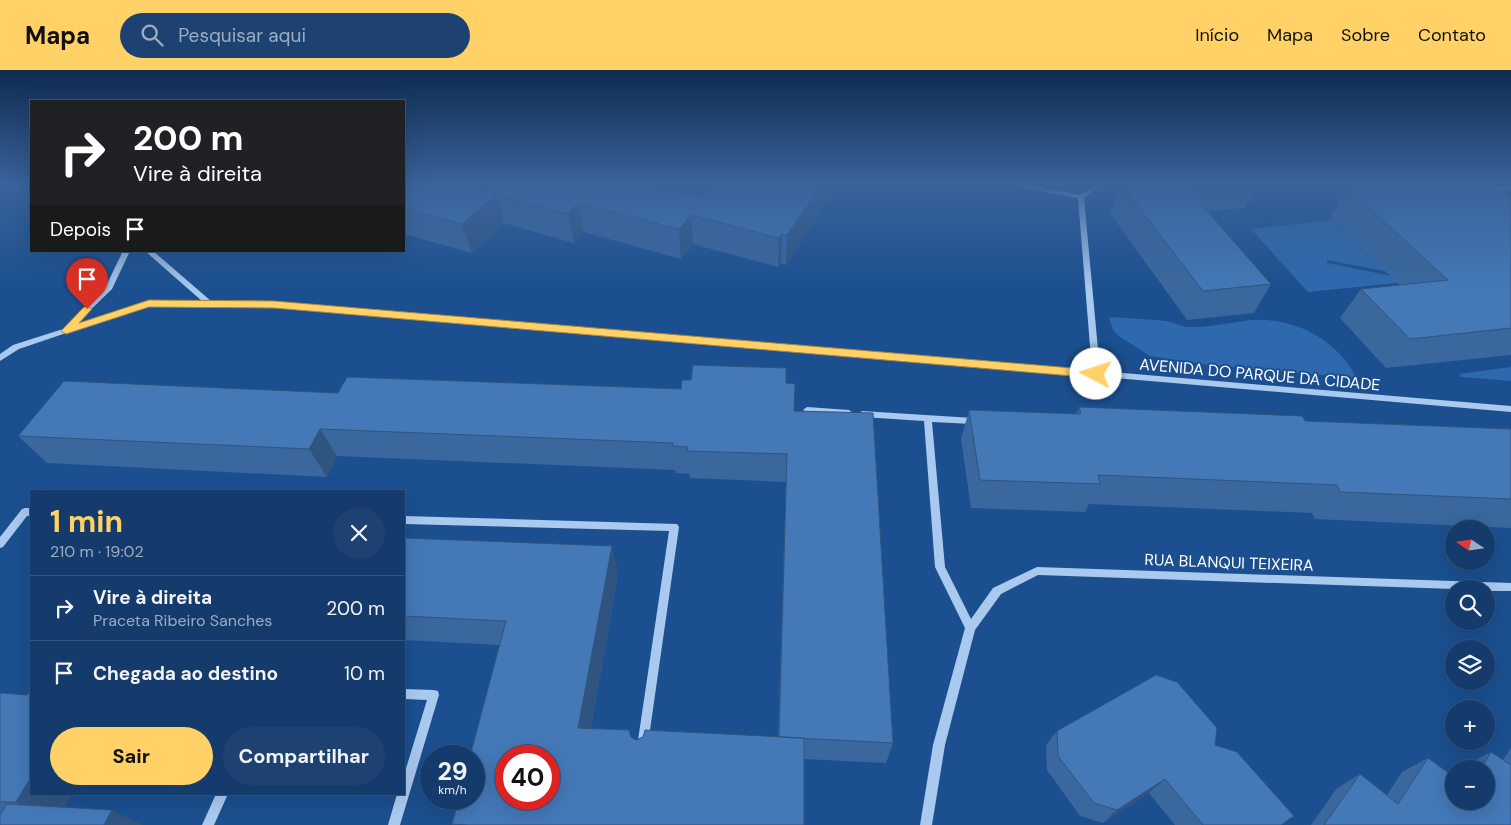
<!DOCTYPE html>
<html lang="pt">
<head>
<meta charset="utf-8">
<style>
	body { margin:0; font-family:"DM Sans",sans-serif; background:#1d4271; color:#f1f3f6; height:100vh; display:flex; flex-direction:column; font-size:19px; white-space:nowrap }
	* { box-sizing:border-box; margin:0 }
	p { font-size:16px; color:#9dadc1 }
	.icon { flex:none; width:28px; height:28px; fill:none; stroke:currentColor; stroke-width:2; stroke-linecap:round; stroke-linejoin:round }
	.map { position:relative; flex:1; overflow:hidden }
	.details { position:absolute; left:30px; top:420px; width:375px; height:305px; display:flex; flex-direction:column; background:#143b6b; border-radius:0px; box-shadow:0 5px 20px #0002,0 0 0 1px #33557e }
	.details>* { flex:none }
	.guide { position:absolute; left:30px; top:30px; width:375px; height:152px; border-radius:0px; box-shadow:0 5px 20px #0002,0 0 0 1px #33557e; background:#202124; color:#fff; overflow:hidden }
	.needle { width:32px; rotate:283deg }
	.buttons { position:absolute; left:1445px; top:450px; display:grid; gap:10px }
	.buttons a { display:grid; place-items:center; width:50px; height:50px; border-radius:50%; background:#143b6b; box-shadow:0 5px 20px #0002,0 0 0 1px #33557e; font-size:25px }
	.speed { position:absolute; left:420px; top:675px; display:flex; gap:10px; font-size:25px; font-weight:700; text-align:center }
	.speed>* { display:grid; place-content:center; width:65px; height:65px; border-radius:50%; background:#143b6b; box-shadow:0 5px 20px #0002,0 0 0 1px #33557e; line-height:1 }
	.speed small { font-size:12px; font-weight:400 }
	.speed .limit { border:8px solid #d22; background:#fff; color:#111 }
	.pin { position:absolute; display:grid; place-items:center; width:42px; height:42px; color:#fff; margin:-51px -21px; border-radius:50% 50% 50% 0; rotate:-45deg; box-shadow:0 0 5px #0007 }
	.pin .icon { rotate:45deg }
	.me { position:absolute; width:55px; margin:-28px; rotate:275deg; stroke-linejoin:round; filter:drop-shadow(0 0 4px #0008) }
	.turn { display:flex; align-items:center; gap:18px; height:105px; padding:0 20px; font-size:22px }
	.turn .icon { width:65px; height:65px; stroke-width:2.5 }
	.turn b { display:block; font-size:35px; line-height:42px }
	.then { display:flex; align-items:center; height:48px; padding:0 20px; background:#0003; gap:10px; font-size:19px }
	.round { display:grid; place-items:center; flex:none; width:52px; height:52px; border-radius:26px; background:#1d4271 }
	.headline { display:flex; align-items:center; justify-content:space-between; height:85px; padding:0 20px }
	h1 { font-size:30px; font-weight:700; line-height:38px; color:#ffd166 }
	.cta { display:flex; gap:10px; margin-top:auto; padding:10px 20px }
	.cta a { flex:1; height:58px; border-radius:30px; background:#ffd166; color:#111; font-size:20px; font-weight:700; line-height:58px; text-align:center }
	.cta a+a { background:#1d4271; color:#f1f3f6 }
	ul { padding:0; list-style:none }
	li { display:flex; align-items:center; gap:15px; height:65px; padding:0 20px; border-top:1px solid #33557e }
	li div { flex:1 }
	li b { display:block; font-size:19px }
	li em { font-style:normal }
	header { display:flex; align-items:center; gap:30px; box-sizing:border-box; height:70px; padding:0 25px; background:#ffd166; color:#111 }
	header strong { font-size:24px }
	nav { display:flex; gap:28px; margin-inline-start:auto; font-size:18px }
	.search { width:350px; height:45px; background:#1d4271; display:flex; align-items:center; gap:12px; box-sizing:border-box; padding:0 18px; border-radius:28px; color:#9dadc1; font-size:19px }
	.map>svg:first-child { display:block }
</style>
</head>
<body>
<header>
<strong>Mapa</strong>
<div class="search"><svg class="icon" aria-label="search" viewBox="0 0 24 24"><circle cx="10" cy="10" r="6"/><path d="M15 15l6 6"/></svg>Pesquisar aqui</div>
<nav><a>Início</a><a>Mapa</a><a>Sobre</a><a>Contato</a></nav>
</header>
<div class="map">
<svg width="1511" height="755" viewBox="0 0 1511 755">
	<rect width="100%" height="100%" fill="#1b4f8f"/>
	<path fill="#2e69ad" d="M 1333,150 L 1373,190 L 1432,210 L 1327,190 L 1327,193 L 1417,211 L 1308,222 L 1251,159 Z
		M 1109,247 C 1128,248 1147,249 1166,251 C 1174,252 1181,257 1188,257 C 1209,258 1232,252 1253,250 C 1297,248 1336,269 1357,308 L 1208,295 L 1150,286 L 1120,267 L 1113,260 Z
		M 1511,297 L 1511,311 L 1461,307 L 1459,304 Z"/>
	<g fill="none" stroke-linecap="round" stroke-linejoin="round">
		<path fill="#a9c9ee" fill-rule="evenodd" d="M 1016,115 L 1028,115 L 1080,125 L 1096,115 L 1103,115 L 1084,128 L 1100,301 L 1511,336 L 1511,342 L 273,236 L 149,235 L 19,279 L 0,291 L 0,284 L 13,275 L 63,259 L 106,216 L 123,181 L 130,181 L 112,219 L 76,254 L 149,231 L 202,231 L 145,181 L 153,181 L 211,231 L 273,232 L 1092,301 L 1078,128 L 1019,117 Z
			M 1348,115 L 1378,115 L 1386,117 L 1383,119 L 1351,117 Z
			M 1511,116 L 1511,120 L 1488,122 L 1485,120 L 1488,118 Z
			M 807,337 L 849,340 L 853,343 L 849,346 L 807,343 L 803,340 Z
			M 862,341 L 973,348 L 977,351 L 973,354 L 932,352 L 945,497 L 971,549 L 993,518 L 1037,497 L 1511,513 L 1511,521 L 1486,521 L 1486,519 L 1454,519 L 1038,505 L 1001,524 L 975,560 L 945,675 L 932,755 L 920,755 L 933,675 L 965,558 L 935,497 L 924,351 L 862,347 L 858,344 Z
			M 25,438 L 31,438 L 31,446 L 27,446 L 3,477 L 0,478 L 0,467 L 22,439 Z
			M 404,446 L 677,454 L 679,457 L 648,674 L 644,676 L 640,674 L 638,670 L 669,461 L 404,454 Z
			M 404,619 L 434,620 L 438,621 L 439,625 L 400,755 L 388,755 L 397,724 L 404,724 L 404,705 L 427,630 L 404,629 Z
			M 216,724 L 228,724 L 214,755 L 202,755 Z"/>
	</g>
	<path fill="#3a679d" d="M 404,115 L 701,128 L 833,123 L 786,195 L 781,193 L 778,197 L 693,174 L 681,189 L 584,162 L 574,173 L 504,153 L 472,183 L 404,164 Z
		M 1121,115 L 1258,115 L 1245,138 L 1207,141 L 1271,214 L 1254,243 L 1187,250 L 1110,143 Z
		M 1348,118 L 1511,129 L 1511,285 L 1386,298 L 1340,248 L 1361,219 L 1399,215 L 1330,147 Z
		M 786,313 L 893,673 L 886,693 L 804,689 L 804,755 L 453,755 L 452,754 L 500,575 L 404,570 L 404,468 L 618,503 L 591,658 L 631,667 L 636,670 L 778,667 L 786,412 L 690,408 L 689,404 L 676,403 L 675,400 L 337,386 L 327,407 L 47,393 L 18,366 L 338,323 L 681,319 Z
		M 1079,337 L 1305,351 L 1511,359 L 1511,458 L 1315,449 L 1312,443 L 1089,434 L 1085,442 L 971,438 L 961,369 L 969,340 L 1076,344 Z
		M 0,623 L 27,625 L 31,724 L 72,724 L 65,737 L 0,755 Z
		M 1057,661 L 1215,675 L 1281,755 L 1175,755 L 1149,723 L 1103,753 L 1080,746 L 1047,700 L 1046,675 Z
		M 1511,678 L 1511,755 L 1311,755 L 1337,718 L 1360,704 L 1387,725 L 1402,702 L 1428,688 L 1486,731 L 1486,699 L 1462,699 L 1464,696 L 1491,682 L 1503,690 L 1510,679 Z"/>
	<path fill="#305480" d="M 822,115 L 834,115 L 833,123 L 786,195 L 787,165 Z
		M 496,124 L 504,153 L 472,183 L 462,154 Z
		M 578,133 L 584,162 L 574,173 L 568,144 Z
		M 691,145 L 693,174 L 681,189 L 679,159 Z
		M 782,164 L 781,193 L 778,197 L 779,168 Z
		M 320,359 L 337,386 L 327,407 L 309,379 Z
		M 612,476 L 618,503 L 587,679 L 578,658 Z
		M 31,707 L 31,724 L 72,724 L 57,751 L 16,732 Z
		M 1165,709 L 1149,723 L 1103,753 L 1117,740 Z
		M 112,740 L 143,755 L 104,755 Z"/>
	<path fill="#4478b7" stroke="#305480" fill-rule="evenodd" d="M 404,115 L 460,115 L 496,124 L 462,154 L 404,138 Z
		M 477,115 L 647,115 L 701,128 L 711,115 L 822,115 L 787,165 L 782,164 L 779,168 L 691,145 L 679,159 L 578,133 L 568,144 L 473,118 Z
		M 1122,115 L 1184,115 L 1271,214 L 1203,221 Z
		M 1394,115 L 1491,115 L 1511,129 L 1511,258 L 1410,269 L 1361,219 L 1448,210 L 1348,118 Z
		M 693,295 L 786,298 L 786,313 L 795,314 L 794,341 L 873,343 L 893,673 L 779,667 L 787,384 L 687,381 L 688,377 L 673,376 L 673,373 L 320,359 L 309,379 L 18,366 L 64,311 L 338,323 L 347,307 L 681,319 L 682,310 L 691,310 Z
		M 1079,337 L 1302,346 L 1305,351 L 1511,359 L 1511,429 L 1340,422 L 1337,415 L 1098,405 L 1100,414 L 980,410 L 969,340 L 1081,344 Z
		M 404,468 L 612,476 L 578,658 L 629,660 L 631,667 L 636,670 L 643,667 L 645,660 L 804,668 L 804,755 L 468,755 L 452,754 L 459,729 L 474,729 L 474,686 L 470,686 L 506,551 L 404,546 ZM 506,686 L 549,686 L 549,729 L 506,729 Z
		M 1156,605 L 1177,612 L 1217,658 L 1215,675 L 1237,682 L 1294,746 L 1281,755 L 1203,755 L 1165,709 L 1117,740 L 1094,733 L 1058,686 L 1057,661 Z
		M 31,619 L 31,707 L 16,732 L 0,732 L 0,623 L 27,625 Z
		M 1491,682 L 1511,695 L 1511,755 L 1324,755 L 1360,704 L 1398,734 L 1428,688 L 1454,707 L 1454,731 L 1486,731 L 1486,699 L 1481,699 Z
		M 7,734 L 112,740 L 104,755 L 0,755 L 0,745 Z"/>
	<linearGradient id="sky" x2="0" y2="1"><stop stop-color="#0f2b4f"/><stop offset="0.52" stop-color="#39639b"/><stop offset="1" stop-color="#39639b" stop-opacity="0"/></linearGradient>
	<rect width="1511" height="220" fill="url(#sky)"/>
	<path fill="#ffd166" stroke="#a68842" d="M 149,230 L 274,231 L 1096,300 L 1102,304 L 1096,308 L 274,238 L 149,237 L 66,264 L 61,261 L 84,237 L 87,236 L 92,239 L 79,253 Z"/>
	<g text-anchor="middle" stroke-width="4" stroke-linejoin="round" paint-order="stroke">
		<g font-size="16" fill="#fff" stroke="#1b4f8f">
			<text transform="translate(1260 304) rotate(5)" y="6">AVENIDA DO PARQUE DA CIDADE</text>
			<text transform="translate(1229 492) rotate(2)" y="6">RUA BLANQUI TEIXEIRA</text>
		</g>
	</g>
</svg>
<div class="buttons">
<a><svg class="needle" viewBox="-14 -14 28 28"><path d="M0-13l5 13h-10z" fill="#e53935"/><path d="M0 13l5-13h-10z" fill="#9dadc1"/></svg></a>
<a><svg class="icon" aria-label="search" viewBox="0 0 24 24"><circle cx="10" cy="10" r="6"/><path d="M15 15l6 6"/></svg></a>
<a><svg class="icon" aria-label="layers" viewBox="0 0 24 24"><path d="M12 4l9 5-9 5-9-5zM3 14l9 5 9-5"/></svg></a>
<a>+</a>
<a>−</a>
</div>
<div class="speed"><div>29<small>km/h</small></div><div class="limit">40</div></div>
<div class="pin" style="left:87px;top:239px;background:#d93025"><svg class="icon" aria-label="arrive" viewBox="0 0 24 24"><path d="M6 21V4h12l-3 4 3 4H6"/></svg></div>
<svg class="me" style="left:1096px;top:304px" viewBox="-20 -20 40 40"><circle r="19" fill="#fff"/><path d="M0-13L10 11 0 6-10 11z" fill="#ffd166"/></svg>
<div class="guide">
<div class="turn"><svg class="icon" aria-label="right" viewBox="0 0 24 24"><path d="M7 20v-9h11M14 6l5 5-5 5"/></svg><div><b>200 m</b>Vire à direita</div></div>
<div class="then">Depois<svg class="icon" aria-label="arrive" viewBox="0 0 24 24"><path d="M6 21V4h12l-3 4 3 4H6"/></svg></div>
</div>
<section class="details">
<div class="headline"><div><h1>1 min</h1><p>210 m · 19:02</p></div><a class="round"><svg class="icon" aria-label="close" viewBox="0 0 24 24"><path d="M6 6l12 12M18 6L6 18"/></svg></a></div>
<ul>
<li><svg class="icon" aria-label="right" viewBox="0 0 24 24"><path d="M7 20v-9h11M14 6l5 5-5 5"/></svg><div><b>Vire à direita</b><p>Praceta Ribeiro Sanches</p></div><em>200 m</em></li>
<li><svg class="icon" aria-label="arrive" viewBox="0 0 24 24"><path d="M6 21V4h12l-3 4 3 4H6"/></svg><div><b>Chegada ao destino</b></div><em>10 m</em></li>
</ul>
<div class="cta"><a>Sair</a><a>Compartilhar</a></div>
</section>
</div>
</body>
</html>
